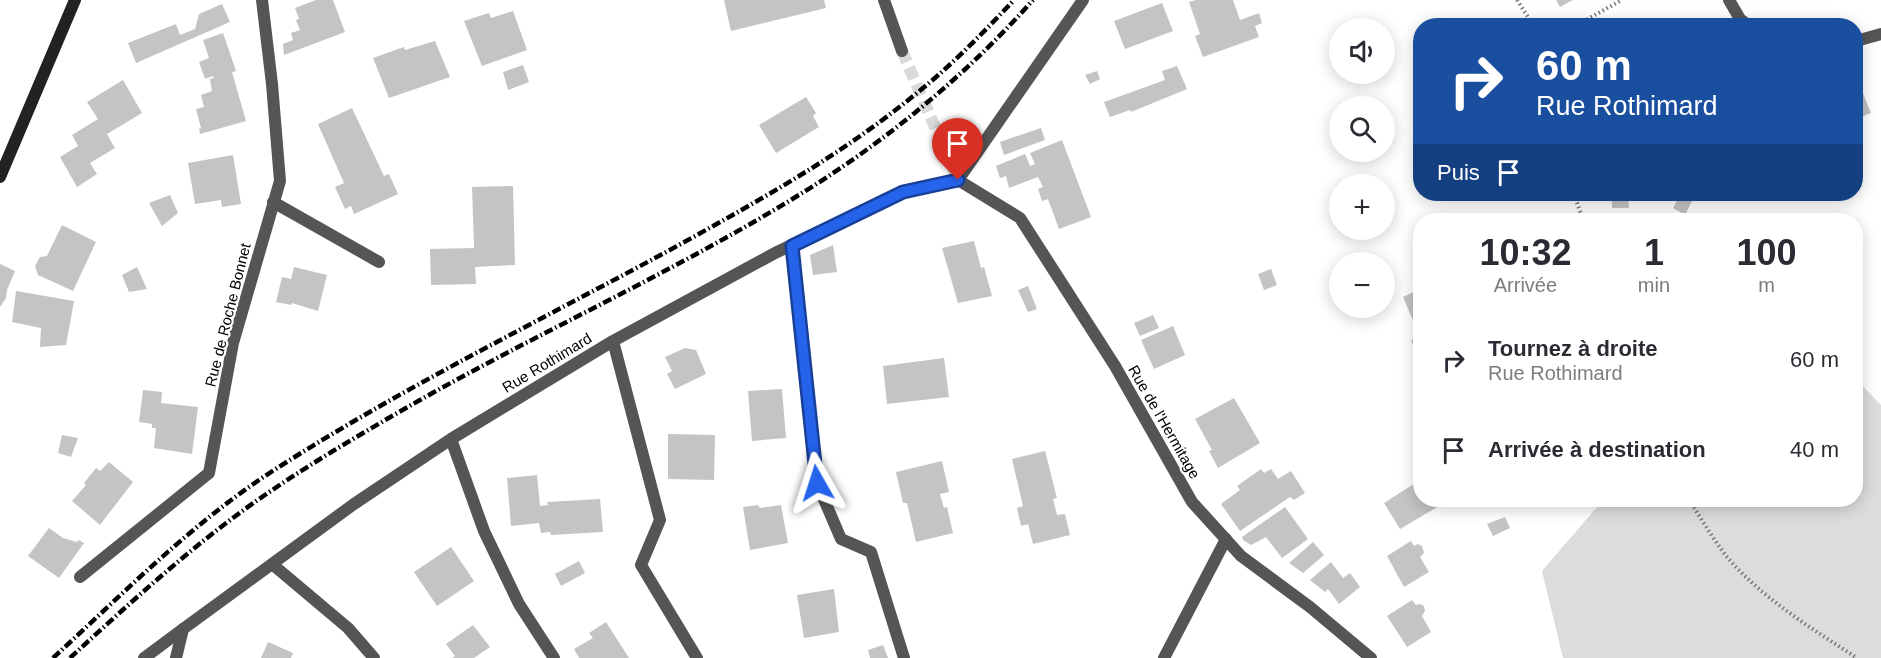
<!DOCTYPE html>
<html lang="fr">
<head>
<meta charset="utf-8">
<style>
	body { margin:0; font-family:Arial,sans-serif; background:#f2f2f3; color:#2b2b33; height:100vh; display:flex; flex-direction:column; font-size:22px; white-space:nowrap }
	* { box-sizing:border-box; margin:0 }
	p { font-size:20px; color:#7c7c81 }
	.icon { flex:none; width:33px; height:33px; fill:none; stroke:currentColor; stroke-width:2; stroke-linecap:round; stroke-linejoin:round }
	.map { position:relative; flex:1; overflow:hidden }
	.sheet { position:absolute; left:1413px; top:213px; width:450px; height:294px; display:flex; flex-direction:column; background:#fff; border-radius:24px; box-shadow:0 3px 15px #0003 }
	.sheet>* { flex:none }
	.guide { position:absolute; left:1413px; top:18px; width:450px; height:183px; border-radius:24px; box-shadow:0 3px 15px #0003; background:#1a4fa0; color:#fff; overflow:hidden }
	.buttons { position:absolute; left:1329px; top:18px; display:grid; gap:12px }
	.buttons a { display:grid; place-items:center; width:66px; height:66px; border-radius:50%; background:#fff; box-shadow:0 3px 15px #0003; font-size:30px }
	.pin { position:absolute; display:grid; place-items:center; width:51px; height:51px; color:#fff; margin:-62px -26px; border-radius:50% 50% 50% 0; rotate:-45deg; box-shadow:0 0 6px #0007 }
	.pin .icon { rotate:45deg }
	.me { position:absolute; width:66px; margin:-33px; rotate:354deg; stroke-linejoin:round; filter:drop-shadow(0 0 4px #0008) }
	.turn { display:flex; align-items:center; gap:21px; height:126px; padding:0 24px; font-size:27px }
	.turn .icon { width:78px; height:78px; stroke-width:2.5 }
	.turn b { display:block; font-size:42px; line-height:51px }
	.then { display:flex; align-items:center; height:57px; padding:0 24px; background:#0003; gap:12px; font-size:22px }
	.eta { display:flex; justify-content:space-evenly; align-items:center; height:102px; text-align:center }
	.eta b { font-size:36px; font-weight:700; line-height:42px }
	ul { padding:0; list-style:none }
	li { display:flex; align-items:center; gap:18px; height:90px; padding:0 24px }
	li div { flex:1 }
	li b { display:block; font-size:22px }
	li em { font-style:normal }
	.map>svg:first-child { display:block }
</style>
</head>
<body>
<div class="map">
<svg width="1881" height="658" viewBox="0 0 1881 658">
	<rect width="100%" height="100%" fill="#fff"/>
	<path fill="#dcdcdc" d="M 1856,379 L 1881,405 L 1881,658 L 1563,658 L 1542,571 L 1603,500 L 1856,500 Z"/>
	<path fill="#c4c4c4" d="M 316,0 L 333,0 L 345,32 L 284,55 L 283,44 L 293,40 L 291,33 L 300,30 L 296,20 L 299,19 L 295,8 Z
		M 724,0 L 824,0 L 826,8 L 731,31 Z
		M 1196,0 L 1233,0 L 1240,20 L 1259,13 L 1262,23 L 1255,26 L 1259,37 L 1203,57 L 1195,36 L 1200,34 L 1189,2 Z
		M 1556,0 L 1573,0 L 1560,7 Z
		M 1162,3 L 1173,31 L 1125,49 L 1114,21 Z
		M 222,4 L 230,22 L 136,63 L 128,43 L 176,24 L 180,35 L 195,29 L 199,14 Z
		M 513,11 L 527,50 L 482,66 L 464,21 L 489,13 L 491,18 Z
		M 223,33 L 236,71 L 232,72 L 246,121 L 200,134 L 199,129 L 201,128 L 196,109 L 204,107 L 201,95 L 212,91 L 210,79 L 214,78 L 213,76 L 205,79 L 199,62 L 209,58 L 203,40 Z
		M 435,41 L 450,77 L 389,98 L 373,58 L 404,47 L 405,50 Z
		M 523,65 L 529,82 L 508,90 L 503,72 Z
		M 1177,66 L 1187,89 L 1131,112 L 1130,110 L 1110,117 L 1104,102 L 1165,80 L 1162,71 Z
		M 1097,71 L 1100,79 L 1090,84 L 1085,75 Z
		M 1856,76 L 1871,113 L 1856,119 Z
		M 123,80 L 142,113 L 107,134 L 115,148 L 90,163 L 97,174 L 77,187 L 60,157 L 78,146 L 72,135 L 98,119 L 87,102 Z
		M 806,97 L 816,113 L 813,116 L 819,127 L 776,153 L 759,125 Z
		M 352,108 L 384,176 L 389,174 L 398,194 L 354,214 L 351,206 L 345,209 L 335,187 L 344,183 L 318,124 Z
		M 1041,128 L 1045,140 L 1004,155 L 1000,142 Z
		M 1062,140 L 1091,217 L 1059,229 L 1048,199 L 1042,201 L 1038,189 L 1043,187 L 1038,177 L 1009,188 L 1006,176 L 1000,178 L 996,166 L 1025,154 L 1030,166 L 1035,164 L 1030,153 Z
		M 233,155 L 241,204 L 222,207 L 221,200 L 195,204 L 188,163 Z
		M 513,186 L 515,265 L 475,267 L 476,284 L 431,285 L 430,249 L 474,248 L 472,187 Z
		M 1610,194 L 1648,194 L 1647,196 L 1628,196 L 1629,208 L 1612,208 L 1612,197 Z
		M 170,195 L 178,213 L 162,226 L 149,203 Z
		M 1680,195 L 1692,201 L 1685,215 L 1673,208 Z
		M 62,225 L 96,242 L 73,291 L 38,275 L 35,266 L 40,257 L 47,256 Z
		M 974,241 L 981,268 L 984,267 L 992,296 L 958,303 L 942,248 Z
		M 833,245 L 837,272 L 813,275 L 810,255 Z
		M 0,264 L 15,271 L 7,290 L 6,298 L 0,307 Z
		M 137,267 L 147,289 L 129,292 L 122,275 Z
		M 294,267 L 327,275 L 318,311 L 292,303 L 291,305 L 276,302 L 282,277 L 291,279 Z
		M 1271,269 L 1277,285 L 1264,290 L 1258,274 Z
		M 1028,286 L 1037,309 L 1028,312 L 1018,290 Z
		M 1420,289 L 1420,362 L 1411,340 L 1420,337 L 1403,297 Z
		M 16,291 L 74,301 L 66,345 L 40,347 L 41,328 L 12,322 Z
		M 1153,315 L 1159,328 L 1140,336 L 1134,323 Z
		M 1173,326 L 1185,355 L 1154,369 L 1141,340 Z
		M 685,348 L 696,350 L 706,374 L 675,389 L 667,374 L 672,371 L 665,357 Z
		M 944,358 L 949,397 L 887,404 L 883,366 Z
		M 782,389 L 786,438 L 752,441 L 748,391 Z
		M 143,390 L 162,392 L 161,403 L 198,407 L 192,454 L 154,448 L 156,428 L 152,428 L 152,424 L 139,422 Z
		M 1234,398 L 1260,443 L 1218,468 L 1209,451 L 1212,450 L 1195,419 Z
		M 668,434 L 715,435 L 714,480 L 668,479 Z
		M 62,435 L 78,438 L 71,457 L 58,453 Z
		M 1045,451 L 1057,498 L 1053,499 L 1057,515 L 1065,514 L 1070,535 L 1033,544 L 1028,524 L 1021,526 L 1017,508 L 1023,506 L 1012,459 Z
		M 942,461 L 949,492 L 940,494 L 944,508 L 947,507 L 953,533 L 916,542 L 907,503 L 903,503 L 896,472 Z
		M 109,462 L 133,482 L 100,525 L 72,501 L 86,485 L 84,483 L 96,468 L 100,471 Z
		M 1261,469 L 1264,473 L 1271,469 L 1278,479 L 1291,471 L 1305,493 L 1294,500 L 1290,497 L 1240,531 L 1221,504 L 1240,490 L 1237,486 Z
		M 537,475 L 540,506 L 548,505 L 547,502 L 600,499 L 603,532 L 551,535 L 550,532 L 541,533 L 539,523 L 511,526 L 507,478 Z
		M 1420,480 L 1420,500 L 1435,500 L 1439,506 L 1400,529 L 1384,503 Z
		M 758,505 L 760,508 L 781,505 L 788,543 L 750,550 L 743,507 Z
		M 1285,507 L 1308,539 L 1282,558 L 1266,537 L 1251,545 L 1243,540 L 1242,537 Z
		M 1505,517 L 1510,528 L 1493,536 L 1487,524 Z
		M 49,528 L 63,538 L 77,542 L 79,540 L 84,543 L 59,578 L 28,556 Z
		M 1411,541 L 1414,546 L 1418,544 L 1422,546 L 1424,553 L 1420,557 L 1429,572 L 1404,587 L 1387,556 Z
		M 1313,542 L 1324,555 L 1303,573 L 1289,563 Z
		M 451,547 L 474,581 L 437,606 L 414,572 Z
		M 579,561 L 585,573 L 561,586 L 555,574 Z
		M 1331,562 L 1343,578 L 1350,573 L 1360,587 L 1339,604 L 1328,589 L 1325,592 L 1310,580 Z
		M 834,589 L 839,632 L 804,638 L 797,595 Z
		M 1412,600 L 1416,605 L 1420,604 L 1424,606 L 1425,611 L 1422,616 L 1431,632 L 1407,647 L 1387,616 Z
		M 606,622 L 629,658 L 579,658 L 574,649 L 593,638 L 589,633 Z
		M 473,625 L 490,647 L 474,658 L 452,658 L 455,656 L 446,644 Z
		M 268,642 L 293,653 L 291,658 L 261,658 Z
		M 883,645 L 888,658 L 870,658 L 868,650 Z"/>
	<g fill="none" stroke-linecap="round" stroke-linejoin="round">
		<path stroke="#d9d9d9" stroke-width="12" stroke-dasharray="12 6" stroke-linecap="butt" d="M 902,51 L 958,180"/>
		<path stroke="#777" stroke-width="4" stroke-dasharray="1.5 3" stroke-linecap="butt" d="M 1517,0 L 1534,26
			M 1575,26 L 1622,0
			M 1574,194 L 1583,220
			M 1689,500 C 1701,518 1713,539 1727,557 C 1763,599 1811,628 1857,658"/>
		<path stroke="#555" stroke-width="12" d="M 144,658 L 183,629
			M 1164,658 L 1226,539"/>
		<path stroke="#555" stroke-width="12" d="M 884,0 L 902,51
			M 1729,0 L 1740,19 L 1749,26
			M 1856,41 L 1881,34
			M 958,180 L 1020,218 L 1115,366 L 1192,502 L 1241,556 L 1310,607 L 1371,658
			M 958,180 L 1083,0
			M 273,202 L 379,262
			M 792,246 L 817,483 L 841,539 L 871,552 L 904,658
			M 613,341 L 660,520 L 641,565 L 697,658
			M 451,439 L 484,531 L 519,604 L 554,658
			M 272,564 L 348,628 L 374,658
			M 80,577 L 209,473 L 233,343 L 280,181 L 272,84 L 262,0
			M 176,658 L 183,629 L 354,504 L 451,439 L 613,341 L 775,253 L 903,192 L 958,180"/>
		<path stroke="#222" stroke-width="12" d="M 0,177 L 75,0"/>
		<path stroke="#000" stroke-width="4.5" stroke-dasharray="9 3 1.5 3" stroke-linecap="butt" d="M 53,658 C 126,591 197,518 282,465 C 406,386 539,321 668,251 C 753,204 837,158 912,97 C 949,68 982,34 1014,0
			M 70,658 C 119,613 168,568 221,527 C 283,479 352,439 420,400 C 551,326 691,264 818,183 C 897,132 971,70 1033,0"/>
	</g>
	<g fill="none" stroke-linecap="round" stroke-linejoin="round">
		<g stroke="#184099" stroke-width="15">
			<path id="route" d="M 817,483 L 792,246 L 903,192 L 958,180"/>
		</g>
		<use href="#route" stroke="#2563eb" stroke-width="10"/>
	</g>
	<g text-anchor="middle" stroke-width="4.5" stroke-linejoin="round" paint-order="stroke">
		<g font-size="15" fill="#000" stroke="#fff">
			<text transform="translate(228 315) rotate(-76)" y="5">Rue de Roche Bonnet</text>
			<text transform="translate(547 363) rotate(-31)" y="5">Rue Rothimard</text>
			<text transform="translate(1164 422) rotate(60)" y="5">Rue de l'Hermitage</text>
		</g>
	</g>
</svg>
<div class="buttons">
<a><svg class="icon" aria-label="sound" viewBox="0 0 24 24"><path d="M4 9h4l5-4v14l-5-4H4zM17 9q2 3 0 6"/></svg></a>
<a><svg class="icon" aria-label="search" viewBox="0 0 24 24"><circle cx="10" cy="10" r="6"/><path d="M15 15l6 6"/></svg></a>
<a>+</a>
<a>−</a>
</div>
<div class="pin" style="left:958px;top:180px;background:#d93025"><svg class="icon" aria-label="arrive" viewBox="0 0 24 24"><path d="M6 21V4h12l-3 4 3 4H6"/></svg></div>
<svg class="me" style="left:817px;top:483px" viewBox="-20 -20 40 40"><path d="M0-17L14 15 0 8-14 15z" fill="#2563eb" stroke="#fff" stroke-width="4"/></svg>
<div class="guide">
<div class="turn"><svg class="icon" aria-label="right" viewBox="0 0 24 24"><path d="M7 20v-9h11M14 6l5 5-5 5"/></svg><div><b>60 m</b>Rue Rothimard</div></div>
<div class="then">Puis<svg class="icon" aria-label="arrive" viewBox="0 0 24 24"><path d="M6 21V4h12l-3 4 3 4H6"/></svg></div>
</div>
<section class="sheet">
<div class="eta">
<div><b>10:32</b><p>Arrivée</p></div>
<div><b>1</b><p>min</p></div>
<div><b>100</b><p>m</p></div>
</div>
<ul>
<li><svg class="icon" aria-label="right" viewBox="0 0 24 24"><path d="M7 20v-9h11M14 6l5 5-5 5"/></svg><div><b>Tournez à droite</b><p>Rue Rothimard</p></div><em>60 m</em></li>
<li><svg class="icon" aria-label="arrive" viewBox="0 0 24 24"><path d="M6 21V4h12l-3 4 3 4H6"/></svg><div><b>Arrivée à destination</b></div><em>40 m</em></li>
</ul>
</section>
</div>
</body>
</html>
